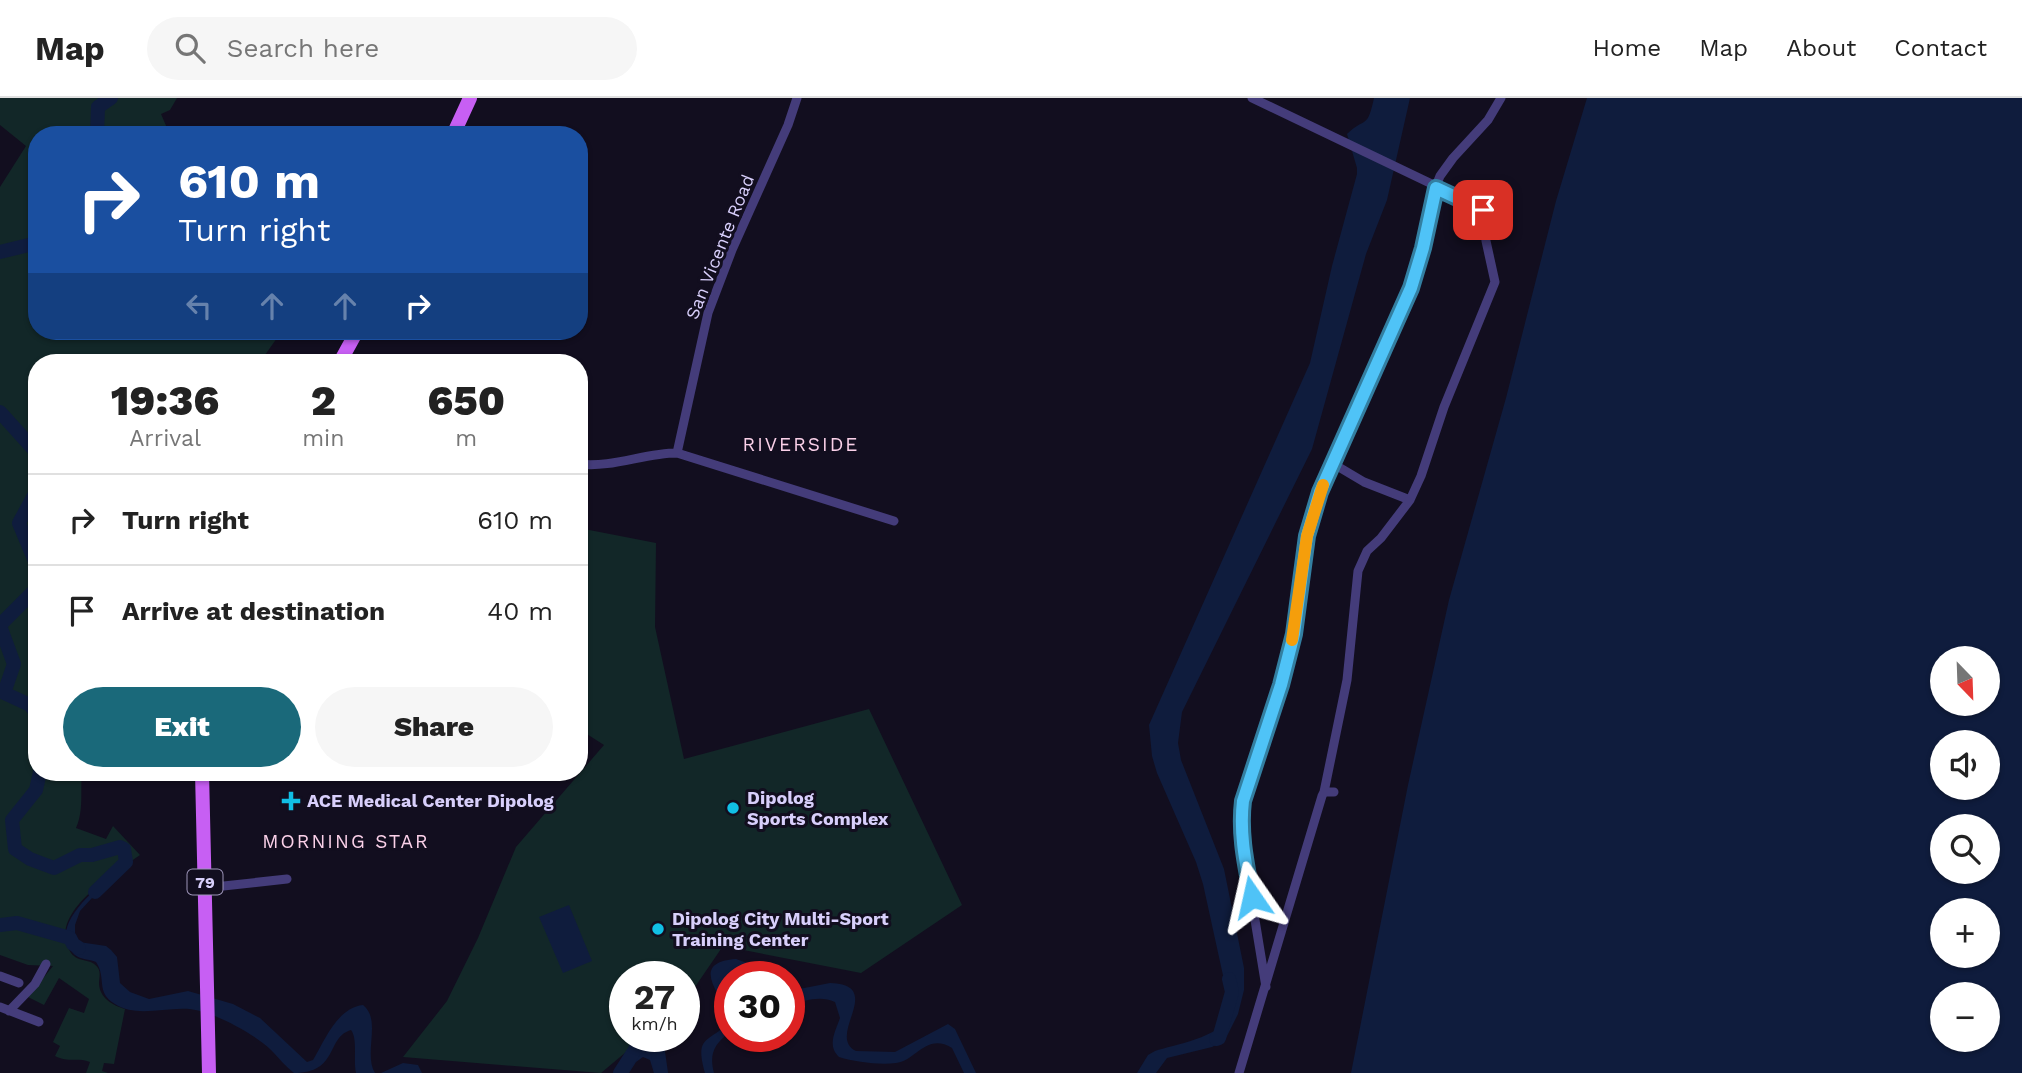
<!DOCTYPE html>
<html lang="en">
<head>
<meta charset="utf-8">
<style>
	body { margin:0; font-family:"Work Sans",sans-serif; background:#f6f6f6; color:#222; height:100vh; display:flex; flex-direction:column; font-size:26px; white-space:nowrap }
	* { box-sizing:border-box; margin:0 }
	p { font-size:23px; color:#767676 }
	.icon { flex:none; width:38px; height:38px; fill:none; stroke:currentColor; stroke-width:2; stroke-linecap:round; stroke-linejoin:round }
	.map { position:relative; flex:1; overflow:hidden }
	.panel { position:absolute; left:28px; top:256px; width:560px; height:427px; display:flex; flex-direction:column; background:#fff; border-radius:28px; box-shadow:0 2px 5px #0004 }
	.panel>* { flex:none }
	.guide { position:absolute; left:28px; top:28px; width:560px; height:214px; border-radius:28px; box-shadow:0 2px 5px #0004; background:#1a4fa0; color:#fff; overflow:hidden }
	.needle { width:46px; rotate:157deg }
	.controls { position:absolute; left:1930px; top:548px; display:grid; gap:14px }
	.controls a { display:grid; place-items:center; width:70px; height:70px; border-radius:50%; background:#fff; box-shadow:0 2px 5px #0004; font-size:35px }
	.speed { position:absolute; left:609px; top:863px; display:flex; gap:14px; font-size:35px; font-weight:700; text-align:center }
	.speed>* { display:grid; place-content:center; width:91px; height:91px; border-radius:50%; background:#fff; box-shadow:0 2px 5px #0004; line-height:1 }
	.speed small { font-size:18px; font-weight:400 }
	.speed .limit { border:10px solid #d22; background:#fff; color:#111 }
	.pin { position:absolute; display:grid; place-items:center; width:60px; height:60px; color:#fff; margin:-30px; border-radius:14px; box-shadow:0 4px 10px #0006 }
	.me { position:absolute; width:77px; margin:-38px; rotate:349deg; stroke-linejoin:round; filter:drop-shadow(0 0 5px #0008) }
	.turn { display:flex; align-items:center; gap:24px; height:147px; padding:0 35px; font-size:32px }
	.turn .icon { width:91px; height:91px; stroke-width:2.5 }
	.turn b { display:block; font-size:49px; line-height:60px }
	.lanes { display:flex; align-items:center; height:66px; padding:0 35px; background:#0003; justify-content:center; gap:35px; direction:ltr }
	.lanes .off { opacity:.35 }
	.eta { display:flex; justify-content:space-evenly; align-items:center; height:119px; text-align:center }
	.eta b { font-size:42px; font-weight:800; line-height:49px }
	.action { display:flex; gap:14px; margin-top:auto; padding:14px 35px }
	.action a { flex:1; height:80px; border-radius:42px; background:#1a697a; color:#fff; font-size:28px; font-weight:800; line-height:80px; text-align:center }
	.action a+a { background:#f6f6f6; color:#222 }
	ul { padding:0; list-style:none }
	li { display:flex; align-items:center; gap:21px; height:91px; padding:0 35px; border-top:2px solid #e0e0e0 }
	li div { flex:1 }
	li b { display:block; font-size:26px }
	li em { font-style:normal }
	header { display:flex; align-items:center; gap:42px; box-sizing:border-box; height:98px; padding:0 35px; background:#fff; border-bottom:2px solid #e0e0e0 }
	header strong { font-size:33px }
	nav { display:flex; gap:38px; margin-inline-start:auto; font-size:24px }
	.search { width:490px; height:63px; background:#f6f6f6; display:flex; align-items:center; gap:18px; box-sizing:border-box; padding:0 24px; border-radius:38px; color:#767676; font-size:26px }
	.map>svg:first-child { display:block }
</style>
</head>
<body>
<header>
<strong>Map</strong>
<div class="search"><svg class="icon" aria-label="search" viewBox="0 0 24 24"><circle cx="10" cy="10" r="6"/><path d="M15 15l6 6"/></svg>Search here</div>
<nav><a>Home</a><a>Map</a><a>About</a><a>Contact</a></nav>
</header>
<div class="map">
<svg width="2022" height="975" viewBox="0 0 2022 975">
	<rect width="100%" height="100%" fill="#120e1f"/>
	<path fill="#122728" d="M 0,0 L 177,0 L 170,12 L 161,16 L 170,37 L 37,37 L 37,233 L 282,233 L 260,264 L 37,264 L 37,674 L 82,674 C 80,693 84,712 76,730 L 106,741 L 113,728 L 140,757 C 115,775 45,816 71,855 C 78,865 92,860 98,870 C 101,875 99,880 99,886 C 100,900 112,907 125,911 L 114,966 L 104,965 L 102,973 L 108,975 L 86,975 L 90,964 C 77,959 69,965 55,958 L 60,948 L 53,944 L 69,910 L 84,915 L 89,901 L 59,880 L 44,907 L 28,899 L 53,868 L 28,867 L 0,857 L 0,89 L 26,48 L 0,27 Z
		M 579,430 L 656,445 L 655,529 L 684,661 L 869,611 L 962,807 L 861,875 L 723,848 L 684,905 L 684,878 L 625,878 L 625,938 L 645,938 L 601,975 L 403,959 L 447,903 L 478,840 L 516,749 L 604,647 L 579,631 Z"/>
	<path fill="#0f1c3d" fill-rule="evenodd" d="M 1374,0 L 1410,0 L 1387,102 L 1366,156 L 1312,351 L 1182,614 L 1178,645 L 1181,662 L 1224,771 L 1244,870 L 1244,892 L 1238,916 L 1225,942 L 1212,949 L 1167,960 L 1156,975 L 1137,975 L 1148,957 L 1155,953 C 1176,946 1235,937 1233,907 C 1232,901 1228,896 1226,891 L 1203,786 L 1196,764 L 1157,675 L 1152,658 L 1149,627 L 1310,265 L 1332,168 L 1357,76 L 1357,70 L 1347,36 C 1366,18 1367,32 1374,0 Z
		M 1587,0 L 2022,0 L 2022,975 L 1351,975 L 1408,687 L 1449,502 L 1506,300 L 1556,103 ZM 1942,560 L 1988,560 L 1988,606 L 1942,606 ZM 1942,644 L 1988,644 L 1988,690 L 1942,690 ZM 1988,728 L 1988,774 L 1942,774 L 1942,728 ZM 1988,812 L 1988,858 L 1942,858 L 1942,812 ZM 1942,896 L 1988,896 L 1988,942 L 1942,942 Z
		M 120,774 L 103,788 L 80,813 L 75,827 L 75,835 L 79,844 L 106,848 L 111,852 L 117,859 L 120,885 L 130,894 L 149,901 L 188,893 L 233,906 L 260,920 L 307,964 L 313,962 C 325,942 337,910 363,907 C 382,922 363,955 375,975 L 356,975 C 353,962 358,941 351,932 C 326,939 339,975 294,975 C 285,968 279,960 271,952 C 256,937 220,918 200,913 C 173,905 140,922 115,906 C 95,894 107,880 96,864 C 89,861 81,862 75,857 C 44,830 99,786 120,774 Z
		M 569,807 L 592,863 L 563,875 L 539,819 Z
		M 736,861 L 747,865 L 763,878 L 745,878 L 738,874 L 729,877 L 726,882 L 730,892 L 730,915 C 717,894 691,864 736,861 Z
		M 830,885 C 887,887 825,938 856,953 L 895,954 L 948,926 L 955,931 L 976,975 L 964,975 L 952,950 C 926,934 915,964 896,965 C 879,967 855,964 839,959 C 827,948 835,934 840,920 L 835,904 C 820,897 805,903 789,906 L 789,893 Z
		M 730,923 L 730,934 C 714,946 709,956 714,975 L 705,975 C 694,936 709,946 730,923 Z
		M 647,949 L 662,960 L 668,975 L 654,975 L 650,962 L 643,959 L 636,964 L 629,975 L 617,975 L 639,952 Z
		M 403,965 L 418,967 L 422,975 L 381,975 Z"/>
	<g fill="none" stroke-linecap="round" stroke-linejoin="round">
		<path stroke="#0f1c3d" stroke-width="14" d="M 97,37 L 98,9 L 111,0
			M 0,154 L 37,145
			M 0,314 L 37,355
			M 37,392 L 19,425 L 37,468
			M 0,527 L 37,490
			M 0,528 L 14,566 L 4,595 L 30,607 L 37,616
			M 40,674 L 36,692 L 12,722 L 15,751 L 30,761 L 54,770 L 80,757 L 92,757 L 120,749 L 124,751 L 126,764 L 95,794
			M 0,827 L 17,825 L 70,840 L 73,846 L 79,850
			M 1216,941 L 1219,940 L 1232,894 L 1229,881
			M 620,975 L 638,947 L 650,941 L 658,954 L 661,975"/>
		<path stroke="#443c7a" stroke-width="9" d="M 1252,0 L 1436,88
			M 1483,112 L 1506,120
			M 535,264 L 545,264
			M 677,355 L 708,215 L 732,152 L 788,27 L 797,0
			M 1332,365 L 1364,384 L 1410,402
			M 579,366 C 613,370 644,355 677,355 L 894,423
			M 1324,694 L 1347,582 L 1358,473 L 1367,453 L 1381,440 L 1410,402 L 1421,378 L 1444,309 L 1495,184 L 1486,143 L 1483,112 L 1436,90
			M 205,790 L 287,781
			M 0,878 L 19,885
			M 1266,889 L 1242,743 L 1241,723 L 1243,703 L 1281,587 L 1294,536 L 1307,438 L 1320,394 L 1411,190 L 1423,150 L 1436,88 L 1440,78 L 1453,60 L 1488,22 L 1501,0
			M 0,909 L 39,924
			M 9,913 L 35,886 L 46,866
			M 1239,975 L 1322,698 L 1324,694 L 1334,694"/>
		<path stroke="#c75ff3" stroke-width="14" d="M 453,37 L 470,0
			M 340,264 L 357,233
			M 202,674 L 209,975"/>
	</g>
	<g fill="none" stroke-linecap="round" stroke-linejoin="round">
		<g stroke="#337fa1" stroke-width="18">
			<path id="route" d="M 1252,799 C 1246,767 1239,736 1243,703 L 1281,587 L 1294,536 L 1307,438 L 1320,394 L 1411,190 L 1423,150 L 1436,90 L 1483,112"/>
		</g>
		<use href="#route" stroke="#4fc3f7" stroke-width="12"/>
		<path stroke="#f59e0b" stroke-width="12" d="M 1292,542 L 1307,438 L 1323,387"/>
	</g>
	<g fill="#11bfe5" stroke="#120e1f" stroke-width="2.5">
		<path d="M287.5 692.5h7v7h7v7h-7v7h-7v-7h-7v-7h7z"/>
		<circle cx="733" cy="710" r="7"/>
		<circle cx="658" cy="831" r="7"/>
	</g>
	<g text-anchor="middle" stroke-width="6" stroke-linejoin="round" paint-order="stroke">
		<rect fill="#120e1f" stroke="#9d95b9" stroke-width="2" x="187.5" y="771.5" width="35" height="25" rx="5"/>
		<g font-size="16" font-weight="bold" fill="#d8cffb">
			<text x="205" y="790">79</text>
		</g>
		<g font-size="18" fill="#d8cffb" stroke="#120e1f">
			<text transform="translate(720 149) rotate(-68)" y="6">San Vicente Road</text>
		</g>
		<g font-size="18" font-weight="bold" fill="#d8cffb" stroke="#120e1f" text-anchor="start">
			<text x="747" y="706">Dipolog<tspan x="747" dy="21">Sports Complex</tspan></text>
			<text x="307" y="709">ACE Medical Center Dipolog</text>
			<text x="672" y="827">Dipolog City Multi-Sport<tspan x="672" dy="21">Training Center</tspan></text>
		</g>
		<g font-size="19" letter-spacing="2" fill="#fbd1e9" stroke="#120e1f">
			<text x="801" y="353">RIVERSIDE</text>
			<text x="346" y="750">MORNING STAR</text>
		</g>
	</g>
</svg>
<div class="controls">
<a><svg class="needle" viewBox="-14 -14 28 28"><path d="M0-13l5 13h-10z" fill="#e53935"/><path d="M0 13l5-13h-10z" fill="#767676"/></svg></a>
<a><svg class="icon" aria-label="sound" viewBox="0 0 24 24"><path d="M4 9h4l5-4v14l-5-4H4zM17 9q2 3 0 6"/></svg></a>
<a><svg class="icon" aria-label="search" viewBox="0 0 24 24"><circle cx="10" cy="10" r="6"/><path d="M15 15l6 6"/></svg></a>
<a>+</a>
<a>−</a>
</div>
<div class="speed"><div>27<small>km/h</small></div><div class="limit">30</div></div>
<div class="pin" style="left:1483px;top:112px;background:#d93025"><svg class="icon" aria-label="arrive" viewBox="0 0 24 24"><path d="M6 21V4h12l-3 4 3 4H6"/></svg></div>
<svg class="me" style="left:1252px;top:799px" viewBox="-20 -20 40 40"><path d="M0-17L14 15 0 8-14 15z" fill="#4fc3f7" stroke="#fff" stroke-width="4"/></svg>
<div class="guide">
<div class="turn"><svg class="icon" aria-label="right" viewBox="0 0 24 24"><path d="M7 20v-9h11M14 6l5 5-5 5"/></svg><div><b>610 m</b>Turn right</div></div>
<div class="lanes"><svg class="icon off" aria-label="left" viewBox="0 0 24 24"><path d="M17 20v-9H6M10 6l-5 5 5 5"/></svg><svg class="icon off" aria-label="ahead" viewBox="0 0 24 24"><path d="M12 20V5M6 11l6-6 6 6"/></svg><svg class="icon off" aria-label="ahead" viewBox="0 0 24 24"><path d="M12 20V5M6 11l6-6 6 6"/></svg><svg class="icon" aria-label="right" viewBox="0 0 24 24"><path d="M7 20v-9h11M14 6l5 5-5 5"/></svg></div>
</div>
<section class="panel">
<div class="eta">
<div><b>19:36</b><p>Arrival</p></div>
<div><b>2</b><p>min</p></div>
<div><b>650</b><p>m</p></div>
</div>
<ul>
<li><svg class="icon" aria-label="right" viewBox="0 0 24 24"><path d="M7 20v-9h11M14 6l5 5-5 5"/></svg><div><b>Turn right</b></div><em>610 m</em></li>
<li><svg class="icon" aria-label="arrive" viewBox="0 0 24 24"><path d="M6 21V4h12l-3 4 3 4H6"/></svg><div><b>Arrive at destination</b></div><em>40 m</em></li>
</ul>
<div class="action"><a>Exit</a><a>Share</a></div>
</section>
</div>
</body>
</html>
